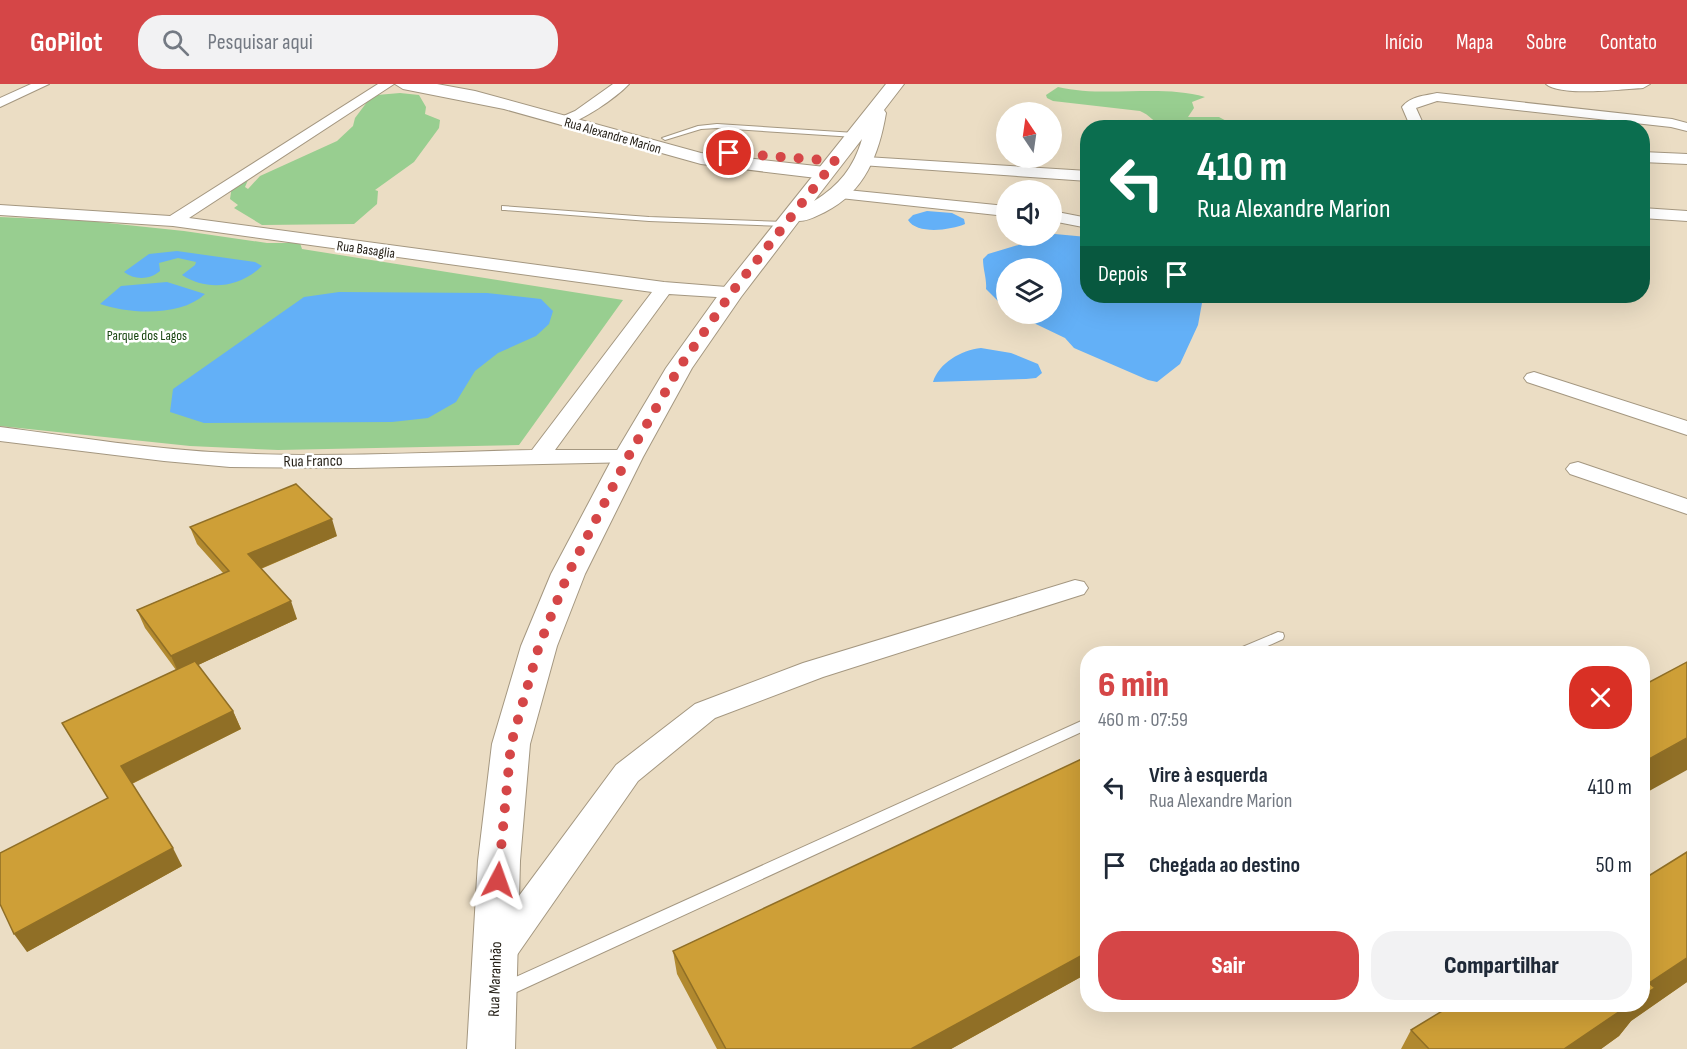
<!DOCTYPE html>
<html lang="pt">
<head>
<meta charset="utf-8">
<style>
	body { margin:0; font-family:"Sofia Sans Condensed",sans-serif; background:#f2f2f3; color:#1f2937; height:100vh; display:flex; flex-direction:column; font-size:22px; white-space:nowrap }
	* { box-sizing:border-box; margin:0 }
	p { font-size:20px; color:#747a83 }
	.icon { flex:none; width:33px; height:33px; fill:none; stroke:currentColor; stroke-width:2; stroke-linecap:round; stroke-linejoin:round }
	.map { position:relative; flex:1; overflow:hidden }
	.sheet { position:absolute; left:1080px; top:562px; width:570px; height:366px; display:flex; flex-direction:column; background:#fff; border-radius:24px; box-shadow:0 6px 24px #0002 }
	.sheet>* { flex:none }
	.banner { position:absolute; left:1080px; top:36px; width:570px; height:183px; border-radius:24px; box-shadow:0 6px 24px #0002; background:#0b6e4f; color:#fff; overflow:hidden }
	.needle { width:39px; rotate:347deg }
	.fabs { position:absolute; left:996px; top:18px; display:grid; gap:12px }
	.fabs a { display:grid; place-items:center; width:66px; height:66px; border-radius:50%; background:#fff; box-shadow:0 6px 24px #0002; font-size:30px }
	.pin { position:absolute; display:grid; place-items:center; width:51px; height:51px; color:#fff; margin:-26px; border:3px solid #fff; border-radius:50%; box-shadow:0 2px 6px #0007 }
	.me { position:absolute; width:66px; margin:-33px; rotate:4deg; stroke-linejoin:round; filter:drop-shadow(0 0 4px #0008) }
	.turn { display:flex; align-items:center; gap:21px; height:126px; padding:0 18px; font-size:27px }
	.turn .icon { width:78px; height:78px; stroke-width:2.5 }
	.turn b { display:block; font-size:42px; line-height:51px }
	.then { display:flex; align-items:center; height:57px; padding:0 18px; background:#0003; gap:12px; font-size:22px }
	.round { display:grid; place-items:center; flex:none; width:63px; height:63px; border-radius:24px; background:#f2f2f3 }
	.head { display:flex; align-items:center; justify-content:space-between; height:102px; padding:0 18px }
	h1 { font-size:36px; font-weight:800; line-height:45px; color:#d54647 }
	.cta { display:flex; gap:12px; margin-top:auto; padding:12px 18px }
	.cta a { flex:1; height:69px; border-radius:24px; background:#d54647; color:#fff; font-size:24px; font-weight:800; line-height:69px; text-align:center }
	.cta a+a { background:#f2f2f3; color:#1f2937 }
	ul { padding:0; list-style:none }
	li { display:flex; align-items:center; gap:18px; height:78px; padding:0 18px }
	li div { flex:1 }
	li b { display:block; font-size:22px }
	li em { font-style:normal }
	header { display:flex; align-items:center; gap:36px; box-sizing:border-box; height:84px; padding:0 30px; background:#d54647; color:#fff }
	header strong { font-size:28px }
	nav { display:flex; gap:33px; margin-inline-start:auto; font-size:21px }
	.search { width:420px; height:54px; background:#f2f2f3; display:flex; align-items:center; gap:15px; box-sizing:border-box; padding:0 21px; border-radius:24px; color:#747a83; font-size:22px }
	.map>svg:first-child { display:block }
</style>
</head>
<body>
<header>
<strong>GoPilot</strong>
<div class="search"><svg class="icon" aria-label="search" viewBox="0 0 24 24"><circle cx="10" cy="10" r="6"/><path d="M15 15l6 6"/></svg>Pesquisar aqui</div>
<nav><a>Início</a><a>Mapa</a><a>Sobre</a><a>Contato</a></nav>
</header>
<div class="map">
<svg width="1687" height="965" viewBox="0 0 1687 965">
	<rect width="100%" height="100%" fill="#ebddc4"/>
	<path fill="#98ce90" d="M 1058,3 C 1104,14 1161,0 1205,13 L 1192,18 L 1194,24 L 1188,33 L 1219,33 L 1232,40 L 1232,43 C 1212,44 1184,48 1164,42 C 1154,39 1150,31 1140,27 L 1053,17 L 1047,14 L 1046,11 Z
		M 400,9 L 419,11 L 426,23 L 425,30 L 440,36 L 439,44 L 414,78 L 375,106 L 378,107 L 377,120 L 354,140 L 262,141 L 234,124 L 238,121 L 230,115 L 232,102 L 248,96 L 245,103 L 248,105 L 260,92 L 337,57 L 353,42 L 355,34 L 367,18 L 377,11 Z
		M 0,133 L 89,137 L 184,147 L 267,159 L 300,159 L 302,165 L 623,216 L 519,361 L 278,366 L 190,362 L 0,342 Z"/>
	<path fill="#63b0f7" d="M 927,127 L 952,129 L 964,135 L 965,140 C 951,146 917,151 908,136 L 913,131 Z
		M 1055,150 L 1087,153 L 1088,212 L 1199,212 L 1202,219 L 1198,241 L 1180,280 L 1157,298 L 1148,296 L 1074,264 L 1065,254 L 1015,230 L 1052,230 L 1052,184 L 1006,184 L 1006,225 L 986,205 C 987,195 983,186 983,175 L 988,170 Z
		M 177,167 L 255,178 L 262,182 C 240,203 208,208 182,191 L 195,181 L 196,178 L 178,174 L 159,179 L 160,187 C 150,196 134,196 124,188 L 149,170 Z
		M 167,198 L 205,210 C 181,233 129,230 100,220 L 121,202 Z
		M 339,208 L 487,209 L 541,215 L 553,227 L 549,240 L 536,252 L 498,269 L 475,287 L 456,318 L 428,334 L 392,338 L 204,339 L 170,328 L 173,305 L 304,213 Z
		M 981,264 L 1011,269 L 1038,280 L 1042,289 L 1036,294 L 1026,295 L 933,298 C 939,279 961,266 981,264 Z"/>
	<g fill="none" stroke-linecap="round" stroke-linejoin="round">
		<g stroke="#a49780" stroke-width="2">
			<path id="service" d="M 717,40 L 855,49 L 858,51 L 855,53 L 717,44 L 701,45 L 665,56 L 662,54 L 698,42 Z
				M 502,122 L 649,133 L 785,138 L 789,140 L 785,142 L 649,137 L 505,126 L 502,126 Z
				M 1278,548 L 1283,549 L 1284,552 L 1283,555 L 1250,570 L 1231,570 L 1233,567 Z
				M 1088,634 L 1088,645 L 508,912 L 502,915 L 496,912 L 493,907 L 496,902 Z"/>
		</g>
		<g stroke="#a49780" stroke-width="2">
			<path id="minor" d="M 31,0 L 49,0 L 0,23 L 0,14 Z
				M 378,0 L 394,0 L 189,134 L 664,198 L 739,204 L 741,208 L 732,214 L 669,210 L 555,366 L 628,366 L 636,368 L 639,373 L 636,378 L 354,384 L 230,383 L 164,377 L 0,357 L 0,343 C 77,353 154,366 231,369 C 331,374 432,368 532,366 L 652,208 L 173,142 L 0,131 L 0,121 L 170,132 Z
				M 613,0 L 629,0 C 618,12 575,44 559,40 L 559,34 L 575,27 Z
				M 1546,0 L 1650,0 L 1643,4 C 1623,5 1561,13 1546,0 Z
				M 1437,9 L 1672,35 L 1687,39 L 1687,47 L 1671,43 L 1437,17 L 1416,24 L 1425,44 L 1411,44 L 1402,23 C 1411,12 1424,12 1437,9 Z
				M 1642,68 L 1687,70 L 1687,80 L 1642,78 Z
				M 866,73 L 1088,87 L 1088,97 L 861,81 L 858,78 L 861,75 Z
				M 837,105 L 1006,122 L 1006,132 L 831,113 L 829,110 Z
				M 1642,124 L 1687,127 L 1687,137 L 1642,134 Z
				M 1052,127 L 1088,134 L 1088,144 L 1052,137 Z
				M 1534,288 L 1687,337 L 1687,351 L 1527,298 L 1524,294 L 1527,290 Z
				M 1578,378 L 1687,415 L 1687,430 L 1570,390 L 1566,385 L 1570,380 Z
				M 1075,496 L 1084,498 L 1088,504 L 1084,510 L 823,593 L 715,634 L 638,697 L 510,881 L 497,885 L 484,881 L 479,870 L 484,859 L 616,681 L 695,620 L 803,579 Z"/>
		</g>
		<g stroke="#a49780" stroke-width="2">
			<path id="tertiary" d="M 395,0 L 437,0 L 475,7 L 701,69 L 825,83 L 835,89 L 825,95 L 701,80 L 504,25 L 403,5 Z"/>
		</g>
		<g stroke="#a49780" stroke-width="2">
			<path id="secondary" d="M 886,0 L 904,0 L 884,26 L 886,29 C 879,70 865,108 825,128 C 817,132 808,137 799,137 L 741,213 L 692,284 L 643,373 L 585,490 L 557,562 L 530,660 L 520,777 L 515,965 L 467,965 L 478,777 L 492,660 L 521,562 L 551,490 L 613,373 L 666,284 L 724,203 ZM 862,55 C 854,83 839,102 814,117 Z"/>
		</g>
		<use href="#service" fill="#fff" fill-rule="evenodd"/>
		<use href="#minor" fill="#fff" fill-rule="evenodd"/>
		<use href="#tertiary" fill="#fff" fill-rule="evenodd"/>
		<use href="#secondary" fill="#fff" fill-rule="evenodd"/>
	</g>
	<path fill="#b1892f" d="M 190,443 L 337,452 L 261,485 L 297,535 L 198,581 L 233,627 L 241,645 L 132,700 L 182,782 L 27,868 L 108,714 L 62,639 L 176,586 L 145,544 L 137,526 L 223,489 L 197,460 Z
		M 1088,672 L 1088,889 L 951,965 L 717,965 L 677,890 L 673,867 Z
		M 1687,768 L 1687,898 L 1631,937 L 1619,952 L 1601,965 L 1401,965 L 1411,946 L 1642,921 Z"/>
	<path fill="#906f26" d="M 332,435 L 337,452 L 255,487 L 248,470 Z
		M 291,517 L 297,535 L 179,590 L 171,572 Z
		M 233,627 L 241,645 L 131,700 L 121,682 Z
		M 1687,654 L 1687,686 L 1642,711 L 1642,679 Z
		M 173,764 L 182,782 L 27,868 L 14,850 Z
		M 1088,868 L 1088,889 L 951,965 L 911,965 Z
		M 1687,874 L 1687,898 L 1631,937 L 1619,952 L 1601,965 L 1564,965 L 1629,921 L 1642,921 L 1642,909 L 1649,899 Z"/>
	<path fill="#ce9f37" stroke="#906f26" stroke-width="1.5" d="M 296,400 L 332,435 L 248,470 L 291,517 L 171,572 L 137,526 L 229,487 L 190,443 Z
		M 195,577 L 233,627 L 121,682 L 173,764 L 14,850 L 0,820 L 0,769 L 108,714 L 62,639 Z
		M 1687,578 L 1687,654 L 1642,679 L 1642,602 Z
		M 1088,672 L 1088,868 L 911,965 L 726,965 L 673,867 Z
		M 1687,768 L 1687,874 L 1649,899 L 1655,904 L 1642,912 L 1642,796 Z
		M 1452,921 L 1629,921 L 1564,965 L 1429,965 L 1411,946 Z"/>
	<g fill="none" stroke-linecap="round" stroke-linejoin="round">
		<path stroke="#d54647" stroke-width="10" stroke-dasharray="0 18" d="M 498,796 L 511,660 L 539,562 L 568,490 L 628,373 L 679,284 L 732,208 L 835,77 L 729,69"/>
	</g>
	<g text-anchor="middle" stroke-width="5" stroke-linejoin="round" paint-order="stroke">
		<g font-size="14" fill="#221d14" stroke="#fff">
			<text transform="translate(613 51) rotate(16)" y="5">Rua Alexandre Marion</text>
			<text transform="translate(366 165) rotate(8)" y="5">Rua Basaglia</text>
		</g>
		<g font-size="14" fill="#184510" stroke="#fff">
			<text x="147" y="256">Parque dos Lagos</text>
		</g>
		<g font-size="16" fill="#221d14" stroke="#fff">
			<text transform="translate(313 376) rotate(-1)" y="6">Rua Franco</text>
			<text transform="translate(494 895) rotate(-88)" y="6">Rua Maranhão</text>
		</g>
	</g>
</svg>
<div class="fabs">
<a><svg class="needle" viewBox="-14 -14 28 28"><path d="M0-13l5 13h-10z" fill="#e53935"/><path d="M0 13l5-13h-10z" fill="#747a83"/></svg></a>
<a><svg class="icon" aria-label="sound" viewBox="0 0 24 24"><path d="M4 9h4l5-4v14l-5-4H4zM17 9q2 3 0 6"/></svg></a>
<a><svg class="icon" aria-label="layers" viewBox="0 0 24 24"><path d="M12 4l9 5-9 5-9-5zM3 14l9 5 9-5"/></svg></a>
</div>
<div class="pin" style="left:729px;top:69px;background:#d93025"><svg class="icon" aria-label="arrive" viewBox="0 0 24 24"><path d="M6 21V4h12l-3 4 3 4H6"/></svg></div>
<svg class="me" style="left:498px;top:796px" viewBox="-20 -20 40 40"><path d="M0-17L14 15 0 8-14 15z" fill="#d54647" stroke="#fff" stroke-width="4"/></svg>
<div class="banner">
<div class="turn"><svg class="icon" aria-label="left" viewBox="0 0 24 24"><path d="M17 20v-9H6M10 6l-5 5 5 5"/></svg><div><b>410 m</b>Rua Alexandre Marion</div></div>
<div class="then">Depois<svg class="icon" aria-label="arrive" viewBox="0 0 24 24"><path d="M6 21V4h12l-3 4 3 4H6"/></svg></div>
</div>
<section class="sheet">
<div class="head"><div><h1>6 min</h1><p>460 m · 07:59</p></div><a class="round" style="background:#d93025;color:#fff"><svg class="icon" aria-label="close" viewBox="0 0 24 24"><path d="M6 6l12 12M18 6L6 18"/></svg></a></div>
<ul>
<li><svg class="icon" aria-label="left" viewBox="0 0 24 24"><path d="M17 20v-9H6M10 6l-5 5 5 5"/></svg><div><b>Vire à esquerda</b><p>Rua Alexandre Marion</p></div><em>410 m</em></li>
<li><svg class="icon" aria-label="arrive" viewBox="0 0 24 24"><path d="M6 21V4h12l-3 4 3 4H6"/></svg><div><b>Chegada ao destino</b></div><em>50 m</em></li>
</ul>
<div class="cta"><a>Sair</a><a>Compartilhar</a></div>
</section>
</div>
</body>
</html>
